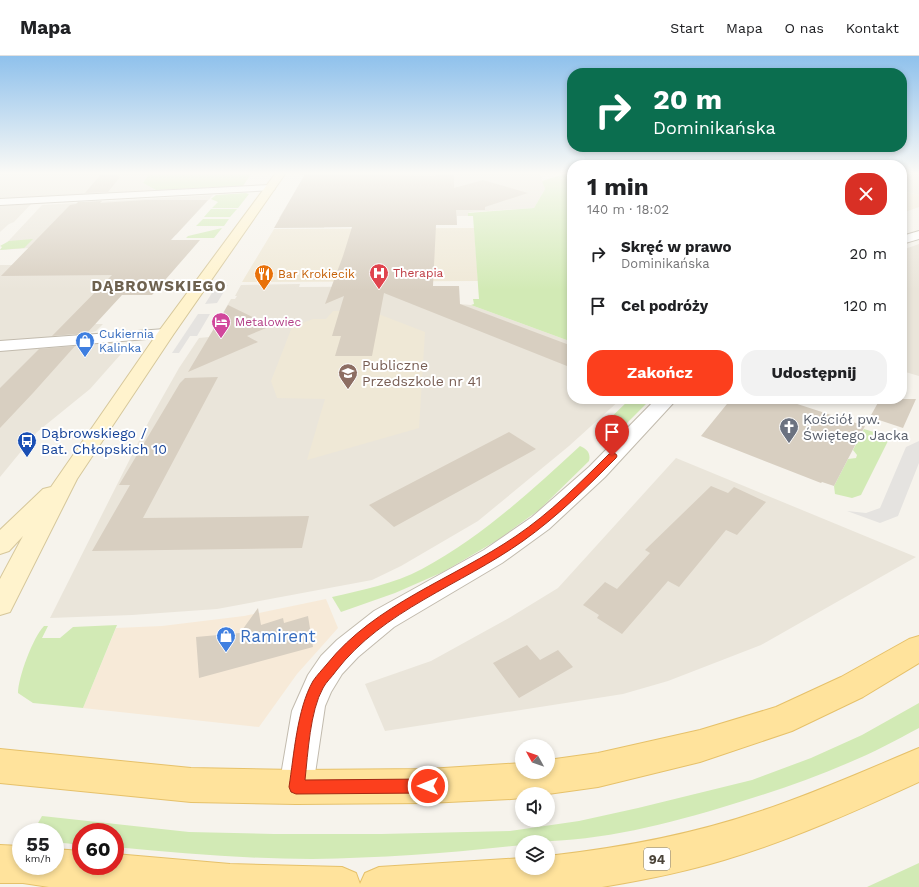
<!DOCTYPE html>
<html lang="pl">
<head>
<meta charset="utf-8">
<style>
	body { margin:0; font-family:"Work Sans",sans-serif; background:#f2f2f2; color:#202124; height:100vh; display:flex; flex-direction:column; font-size:15px; white-space:nowrap }
	* { box-sizing:border-box; margin:0 }
	p { font-size:13px; color:#757577 }
	.icon { flex:none; width:22px; height:22px; fill:none; stroke:currentColor; stroke-width:2; stroke-linecap:round; stroke-linejoin:round }
	.map { position:relative; flex:1; overflow:hidden }
	.details { position:absolute; left:567px; top:104px; width:340px; height:244px; display:flex; flex-direction:column; background:#fff; border-radius:16px; box-shadow:0 2px 6px #0003 }
	.details>* { flex:none }
	.guide { position:absolute; left:567px; top:12px; width:340px; height:84px; border-radius:16px; box-shadow:0 2px 6px #0003; background:#0b6e4f; color:#fff; overflow:hidden }
	.needle { width:26px; rotate:310deg }
	.fabs { position:absolute; left:515px; top:683px; display:grid; gap:8px }
	.fabs a { display:grid; place-items:center; width:40px; height:40px; border-radius:50%; background:#fff; box-shadow:0 2px 6px #0003; font-size:20px }
	.speed { position:absolute; left:12px; top:767px; display:flex; gap:8px; font-size:20px; font-weight:700; text-align:center }
	.speed>* { display:grid; place-content:center; width:52px; height:52px; border-radius:50%; background:#fff; box-shadow:0 2px 6px #0003; line-height:1 }
	.speed small { font-size:10px; font-weight:400 }
	.speed .limit { border:6px solid #d22; background:#fff; color:#111 }
	.pin { position:absolute; display:grid; place-items:center; width:34px; height:34px; color:#fff; margin:-41px -17px; border-radius:50% 50% 50% 0; rotate:-45deg; box-shadow:0 0 4px #0007 }
	.pin .icon { rotate:45deg }
	.me { position:absolute; width:44px; margin:-22px; rotate:270deg; stroke-linejoin:round; filter:drop-shadow(0 0 3px #0008) }
	.turn { display:flex; align-items:center; gap:14px; height:84px; padding:0 20px; font-size:18px }
	.turn .icon { width:52px; height:52px; stroke-width:2.5 }
	.turn b { display:block; font-size:28px; line-height:34px }
	.round { display:grid; place-items:center; flex:none; width:42px; height:42px; border-radius:16px; background:#f2f2f2 }
	.summary { display:flex; align-items:center; justify-content:space-between; height:68px; padding:0 20px }
	h1 { font-size:24px; font-weight:700; line-height:30px }
	.cta { display:flex; gap:8px; margin-top:auto; padding:8px 20px }
	.cta a { flex:1; height:46px; border-radius:16px; background:#fc3f1d; color:#fff; font-size:16px; font-weight:700; line-height:46px; text-align:center }
	.cta a+a { background:#f2f2f2; color:#202124 }
	ul { padding:0; list-style:none }
	li { display:flex; align-items:center; gap:12px; height:52px; padding:0 20px }
	li div { flex:1 }
	li b { display:block; font-size:15px }
	li em { font-style:normal }
	header { display:flex; align-items:center; gap:24px; box-sizing:border-box; height:56px; padding:0 20px; background:#fff; border-bottom:1px solid #e0e0e0 }
	header strong { font-size:19px }
	nav { display:flex; gap:22px; margin-inline-start:auto; font-size:14px }
	.map>svg:first-child { display:block }
</style>
</head>
<body>
<header>
<strong>Mapa</strong>
<nav><a>Start</a><a>Mapa</a><a>O nas</a><a>Kontakt</a></nav>
</header>
<div class="map">
<svg width="919" height="831" viewBox="0 0 919 831">
	<rect width="100%" height="100%" fill="#f6f3ec"/>
	<path fill="#eae5da" d="M 0,118 L 149,118 L 143,127 L 156,134 L 0,143 Z
		M 301,118 L 540,118 L 545,133 L 534,152 L 470,156 L 468,157 L 468,160 L 457,160 L 457,169 L 325,169 L 324,172 L 275,172 L 283,162 L 279,162 L 304,121 L 305,119 L 301,119 Z
		M 902,118 L 919,118 L 919,139 L 902,135 Z
		M 213,139 L 176,179 L 154,179 L 151,184 L 0,194 L 42,149 Z
		M 33,146 L 14,166 L 9,168 L 0,176 L 0,147 Z
		M 919,188 L 919,320 L 902,315 L 902,194 Z
		M 0,209 L 123,209 L 95,268 L 103,268 L 96,275 L 83,279 L 0,286 Z
		M 300,228 L 299,231 L 459,230 L 459,248 L 471,249 L 572,286 L 572,343 L 621,343 L 569,390 L 478,465 L 401,510 L 372,524 L 217,553 L 132,559 L 50,562 L 149,365 L 179,312 L 199,282 L 209,281 L 231,243 L 235,243 L 237,240 L 235,240 L 241,229 Z
		M 120,285 L 121,298 L 90,333 L 37,376 L 0,421 L 0,294 Z
		M 676,402 L 916,501 L 761,589 L 668,625 L 623,638 L 385,675 L 365,628 L 431,605 L 509,562 L 558,532 Z"/>
	<path fill="#f7ead8" d="M 326,543 L 338,572 L 297,618 L 259,671 L 83,652 L 116,572 L 162,570 L 244,560 Z"/>
	<path fill="#efe8d6" d="M 902,135 L 919,139 L 919,151 L 902,157 Z
		M 474,172 L 478,225 L 242,226 L 274,173 Z
		M 368,254 L 425,276 L 419,372 L 307,404 L 325,343 L 277,342 L 271,325 L 292,271 L 313,263 L 326,263 L 333,255 Z"/>
	<path fill="#d2eab5" d="M 149,118 L 251,118 L 243,130 L 156,134 L 143,127 Z
		M 564,118 L 572,118 L 572,286 L 471,249 L 474,248 L 473,243 L 479,243 L 473,160 L 468,160 L 468,157 L 534,152 L 545,133 L 542,125 Z
		M 246,137 L 249,138 L 238,152 L 212,152 L 218,146 L 211,143 L 216,139 Z
		M 211,153 L 237,153 L 230,161 L 204,161 Z
		M 203,163 L 229,163 L 224,170 L 196,170 Z
		M 222,172 L 214,182 L 186,182 L 188,180 Z
		M 33,183 L 24,192 L 0,194 L 2,191 L 0,190 L 9,185 Z
		M 630,343 L 651,343 L 616,378 L 601,371 Z
		M 864,373 L 890,381 L 861,439 L 852,442 L 835,438 L 834,430 L 848,403 L 856,402 L 857,399 L 853,394 Z
		M 580,390 C 587,393 591,397 589,405 L 539,454 L 496,485 L 443,516 L 395,537 L 341,556 L 332,541 C 362,534 394,528 422,513 C 483,480 530,436 580,390 Z
		M 117,569 L 83,652 L 33,647 L 18,637 C 18,622 33,581 44,570 L 48,570 L 42,582 L 60,582 L 73,571 Z
		M 919,647 L 919,672 C 896,684 873,697 848,707 C 807,725 763,739 720,752 C 653,772 592,786 522,786 L 522,789 C 452,797 383,802 312,803 C 247,803 180,797 115,791 L 115,776 L 81,776 L 81,789 L 55,786 L 55,776 L 33,776 L 42,760 L 189,776 L 274,778 L 381,778 L 510,775 L 579,765 L 638,752 L 752,724 L 811,702 L 862,679 Z
		M 919,807 L 919,831 L 867,831 Z"/>
	<path fill="#e5e3e0" d="M 217,229 L 228,229 L 217,247 L 205,248 Z
		M 198,258 L 210,258 L 197,280 L 190,280 L 179,297 L 172,297 Z
		M 919,385 L 919,407 L 898,460 L 880,467 L 847,455 L 866,457 L 880,452 L 906,391 Z"/>
	<path fill="#d8cfc1" d="M 101,118 L 116,118 L 120,121 L 108,136 L 85,137 Z
		M 305,118 L 435,120 L 435,118 L 454,118 L 454,132 L 483,124 L 528,137 L 485,151 L 485,154 L 456,154 L 457,169 L 436,169 L 433,230 L 459,230 L 460,248 L 572,290 L 572,312 L 384,237 L 372,300 L 335,300 L 341,280 L 332,280 L 344,240 L 325,248 L 343,200 L 352,171 L 274,172 Z
		M 145,144 L 208,144 L 171,184 L 200,184 L 152,239 L 122,239 L 87,277 L 52,280 L 112,219 L 1,220 L 70,149 L 76,148 L 78,146 L 102,145 L 100,147 Z
		M 228,249 L 271,270 L 247,280 L 258,286 L 188,316 Z
		M 75,290 L 33,337 L 0,372 L 0,332 L 39,293 Z
		M 218,321 L 143,462 L 309,460 L 302,492 L 92,495 L 130,429 L 119,429 L 180,327 L 185,322 Z
		M 731,343 L 782,343 L 865,370 L 834,430 L 822,426 L 821,427 L 701,380 Z
		M 880,343 L 916,343 L 903,372 L 870,361 Z
		M 509,376 L 536,393 L 394,471 L 369,449 Z
		M 711,430 L 728,437 L 734,431 L 766,446 L 737,479 L 726,474 L 679,531 L 668,525 L 622,578 L 597,562 L 599,559 L 583,549 L 605,526 L 617,533 L 650,497 L 645,494 Z
		M 258,552 L 261,569 L 283,562 L 284,567 L 308,560 L 313,591 L 199,622 L 196,581 L 240,577 Z
		M 527,589 L 540,604 L 558,594 L 573,611 L 519,642 L 493,607 Z"/>
	<g fill="none" stroke-linecap="round" stroke-linejoin="round">
		<g stroke="#c2bbae" stroke-width="2">
			<path id="street" d="M 270,129 L 274,130 L 275,132 L 274,134 L 0,149 L 0,143 Z
				M 919,175 L 919,183 L 902,188 L 902,180 Z
				M 165,273 L 171,275 L 173,278 L 171,281 L 0,295 L 0,285 Z
				M 656,343 L 677,343 L 605,421 L 549,473 L 502,507 L 394,571 L 358,601 L 342,618 L 331,636 L 325,650 L 313,731 L 308,743 L 296,748 L 284,743 L 279,731 L 292,655 L 308,619 L 321,600 L 337,584 L 374,555 L 484,494 L 532,461 L 589,411 Z"/>
		</g>
		<g stroke="#d6c79b" stroke-width="2">
			<path id="secondary" d="M 275,118 L 285,118 L 173,279 L 77,423 L 10,556 L 0,559 L 0,523 L 23,480 L 9,495 L 0,498 L 0,474 L 43,433 L 51,431 L 159,275 Z"/>
		</g>
		<g stroke="#e6c16a" stroke-width="2">
			<path id="primary" d="M 919,580 L 919,607 L 863,641 L 792,675 L 700,706 L 598,731 L 548,738 L 522,738 L 522,742 L 511,743 L 428,747 L 296,748 L 191,746 L 0,727 L 0,693 L 191,712 L 296,714 L 428,713 L 522,707 L 522,716 L 548,716 L 548,704 L 598,697 L 700,674 L 776,651 L 841,621 L 909,583 Z
				M 919,692 L 919,726 C 856,755 791,784 724,804 C 684,816 644,824 602,831 L 49,831 L 23,827 L 0,827 L 0,789 L 21,790 L 21,810 L 55,810 L 55,793 L 81,795 L 81,810 L 115,810 L 115,798 L 230,808 L 342,811 L 356,817 L 360,828 L 365,817 L 379,811 L 522,802 L 522,812 L 548,812 L 548,800 C 619,792 690,779 758,756 C 813,738 866,714 919,692 Z"/>
		</g>
		<use href="#street" fill="#fff" fill-rule="evenodd"/>
		<use href="#secondary" fill="#fff3cd" fill-rule="evenodd"/>
		<use href="#primary" fill="#ffe39c" fill-rule="evenodd"/>
	</g>
	<linearGradient id="sky" x2="0" y2="1"><stop stop-color="#8fc1ec"/><stop offset="0.5" stop-color="#fbfaf6"/><stop offset="1" stop-color="#fbfaf6" stop-opacity="0"/></linearGradient>
	<rect width="919" height="234" fill="url(#sky)"/>
	<path fill="#fc3f1d" stroke="#a42913" d="M 612,397 L 616,398 L 617,400 L 616,402 C 587,431 557,461 523,485 C 461,529 383,554 336,615 C 332,621 326,626 323,632 C 310,655 308,697 305,724 L 428,723 L 433,725 L 435,730 L 433,735 L 428,737 L 296,738 L 291,736 L 289,731 C 294,699 297,653 313,625 C 317,619 322,614 327,608 C 375,548 453,523 516,480 C 550,457 580,427 609,398 Z"/>
	<defs>
		<g id="hospital-pin" transform="scale(1)"><path d="M0 17L-7.5 6A9.5 9.5 0 1 1 7.5 6Z" fill="#e0444e" stroke="#fff"/><path d="M-5-5h3v3.5h4V-5h3V5h-3V1.5h-4V5h-3Z" fill="#fff"/></g>
		<g id="restaurant-pin" transform="scale(1)"><path d="M0 17L-7.5 6A9.5 9.5 0 1 1 7.5 6Z" fill="#e8710a" stroke="#fff"/><path d="M-5-6h1v4h1v-4h1v4h1v-4h1v5L-1.5 .5V6h-2V.5L-5-1ZM5-6V6H3V1.5H1.5Q1.5-4 5-6Z" fill="#fff"/></g>
		<g id="hotel-pin" transform="scale(1)"><path d="M0 17L-7.5 6A9.5 9.5 0 1 1 7.5 6Z" fill="#d1479c" stroke="#fff"/><path d="M-6-4.5h1.5V1H6V5H4.5V3h-9V5H-6ZM-4 0a1.8 1.8 0 1 1 3.6 0ZM.5 0V-2.5h3Q6-2.5 6 0Z" fill="#fff"/></g>
		<g id="shop-pin" transform="scale(1)"><path d="M0 17L-7.5 6A9.5 9.5 0 1 1 7.5 6Z" fill="#3f7fe0" stroke="#fff"/><path d="M-5-2.5h2.3a2.7 3.5 0 0 1 5.4 0H5L5.5 6h-11ZM-1.5-2.5h3a1.5 2.3 0 0 0-3 0Z" fill="#fff"/></g>
		<g id="school-pin" transform="scale(1)"><path d="M0 17L-7.5 6A9.5 9.5 0 1 1 7.5 6Z" fill="#8d6e63" stroke="#fff"/><path d="M0-5L7-2L0 1L-7-2ZM-4 1L0 2.5L4 1V4Q0 6-4 4Z" fill="#fff"/></g>
		<g id="church-pin" transform="scale(1)"><path d="M0 17L-7.5 6A9.5 9.5 0 1 1 7.5 6Z" fill="#6b7280" stroke="#fff"/><path d="M-1.2-6h2.4v3.5h3.3v2.4h-3.3V6h-2.4V-.1h-3.3v-2.4h3.3Z" fill="#fff"/></g>
		<g id="bus-pin" transform="scale(1)"><path d="M0 17L-7.5 6A9.5 9.5 0 1 1 7.5 6Z" fill="#1a4fb4" stroke="#fff"/><path d="M-5-6H5V4H4V6H2V4H-2V6H-4V4H-5ZM-3.5-4V0h7V-4ZM-3.5 1.2v1.5H-2V1.2ZM2 1.2v1.5H3.5V1.2Z" fill="#fff"/></g>
	</defs>
	<g fill-rule="evenodd">
		<use href="#hospital-pin" x="379" y="217"/>
		<use href="#restaurant-pin" x="264" y="218"/>
		<use href="#hotel-pin" x="221" y="266"/>
		<use href="#shop-pin" x="85" y="285"/>
		<use href="#school-pin" x="348" y="317"/>
		<use href="#church-pin" x="789" y="371"/>
		<use href="#bus-pin" x="27" y="385"/>
		<use href="#shop-pin" x="226" y="580"/>
	</g>
	<g text-anchor="middle" stroke-width="4" stroke-linejoin="round" paint-order="stroke">
		<g font-size="12" fill="#be3a42" stroke="#fff" text-anchor="start">
			<text x="393" y="221">Therapia</text>
		</g>
		<g font-size="12" fill="#c56008" stroke="#fff" text-anchor="start">
			<text x="278" y="222">Bar Krokiecik</text>
		</g>
		<g font-size="12" fill="#b23c85" stroke="#fff" text-anchor="start">
			<text x="235" y="270">Metalowiec</text>
		</g>
		<g font-size="12" fill="#366cbe" stroke="#fff" text-anchor="start">
			<text x="99" y="282">Cukiernia<tspan x="99" dy="14">Kalinka</tspan></text>
		</g>
		<rect fill="#fff" stroke="#817c74" stroke-width="1" x="644" y="792" width="26" height="22" rx="3"/>
		<g font-size="13" font-weight="bold" fill="#4b4439">
			<text x="657" y="808">94</text>
		</g>
		<g font-size="14" fill="#785e54" stroke="#fff" text-anchor="start">
			<text x="362" y="314">Publiczne<tspan x="362" dy="16">Przedszkole nr 41</tspan></text>
		</g>
		<g font-size="14" fill="#5b616d" stroke="#fff" text-anchor="start">
			<text x="803" y="368">Kościół pw.<tspan x="803" dy="16">Świętego Jacka</tspan></text>
		</g>
		<g font-size="14" fill="#164399" stroke="#fff" text-anchor="start">
			<text x="41" y="382">Dąbrowskiego /<tspan x="41" dy="16">Bat. Chłopskich 10</tspan></text>
		</g>
		<g font-size="15" font-weight="bold" letter-spacing="1" fill="#6e6250" stroke="#fff">
			<text x="159" y="235">DĄBROWSKIEGO</text>
		</g>
		<g font-size="17" fill="#366cbe" stroke="#fff" text-anchor="start">
			<text x="240" y="586">Ramirent</text>
		</g>
	</g>
</svg>
<div class="fabs">
<a><svg class="needle" viewBox="-14 -14 28 28"><path d="M0-13l5 13h-10z" fill="#e53935"/><path d="M0 13l5-13h-10z" fill="#757577"/></svg></a>
<a><svg class="icon" aria-label="sound" viewBox="0 0 24 24"><path d="M4 9h4l5-4v14l-5-4H4zM17 9q2 3 0 6"/></svg></a>
<a><svg class="icon" aria-label="layers" viewBox="0 0 24 24"><path d="M12 4l9 5-9 5-9-5zM3 14l9 5 9-5"/></svg></a>
</div>
<div class="speed"><div>55<small>km/h</small></div><div class="limit">60</div></div>
<div class="pin" style="left:612px;top:400px;background:#d93025"><svg class="icon" aria-label="arrive" viewBox="0 0 24 24"><path d="M6 21V4h12l-3 4 3 4H6"/></svg></div>
<svg class="me" style="left:428px;top:730px" viewBox="-20 -20 40 40"><circle r="17" fill="#fc3f1d" stroke="#fff" stroke-width="3"/><path d="M0-11L8 9 0 5-8 9z" fill="#fff"/></svg>
<div class="guide">
<div class="turn"><svg class="icon" aria-label="right" viewBox="0 0 24 24"><path d="M7 20v-9h11M14 6l5 5-5 5"/></svg><div><b>20 m</b>Dominikańska</div></div>
</div>
<section class="details">
<div class="summary"><div><h1>1 min</h1><p>140 m · 18:02</p></div><a class="round" style="background:#d93025;color:#fff"><svg class="icon" aria-label="close" viewBox="0 0 24 24"><path d="M6 6l12 12M18 6L6 18"/></svg></a></div>
<ul>
<li><svg class="icon" aria-label="right" viewBox="0 0 24 24"><path d="M7 20v-9h11M14 6l5 5-5 5"/></svg><div><b>Skręć w prawo</b><p>Dominikańska</p></div><em>20 m</em></li>
<li><svg class="icon" aria-label="arrive" viewBox="0 0 24 24"><path d="M6 21V4h12l-3 4 3 4H6"/></svg><div><b>Cel podróży</b></div><em>120 m</em></li>
</ul>
<div class="cta"><a>Zakończ</a><a>Udostępnij</a></div>
</section>
</div>
</body>
</html>
